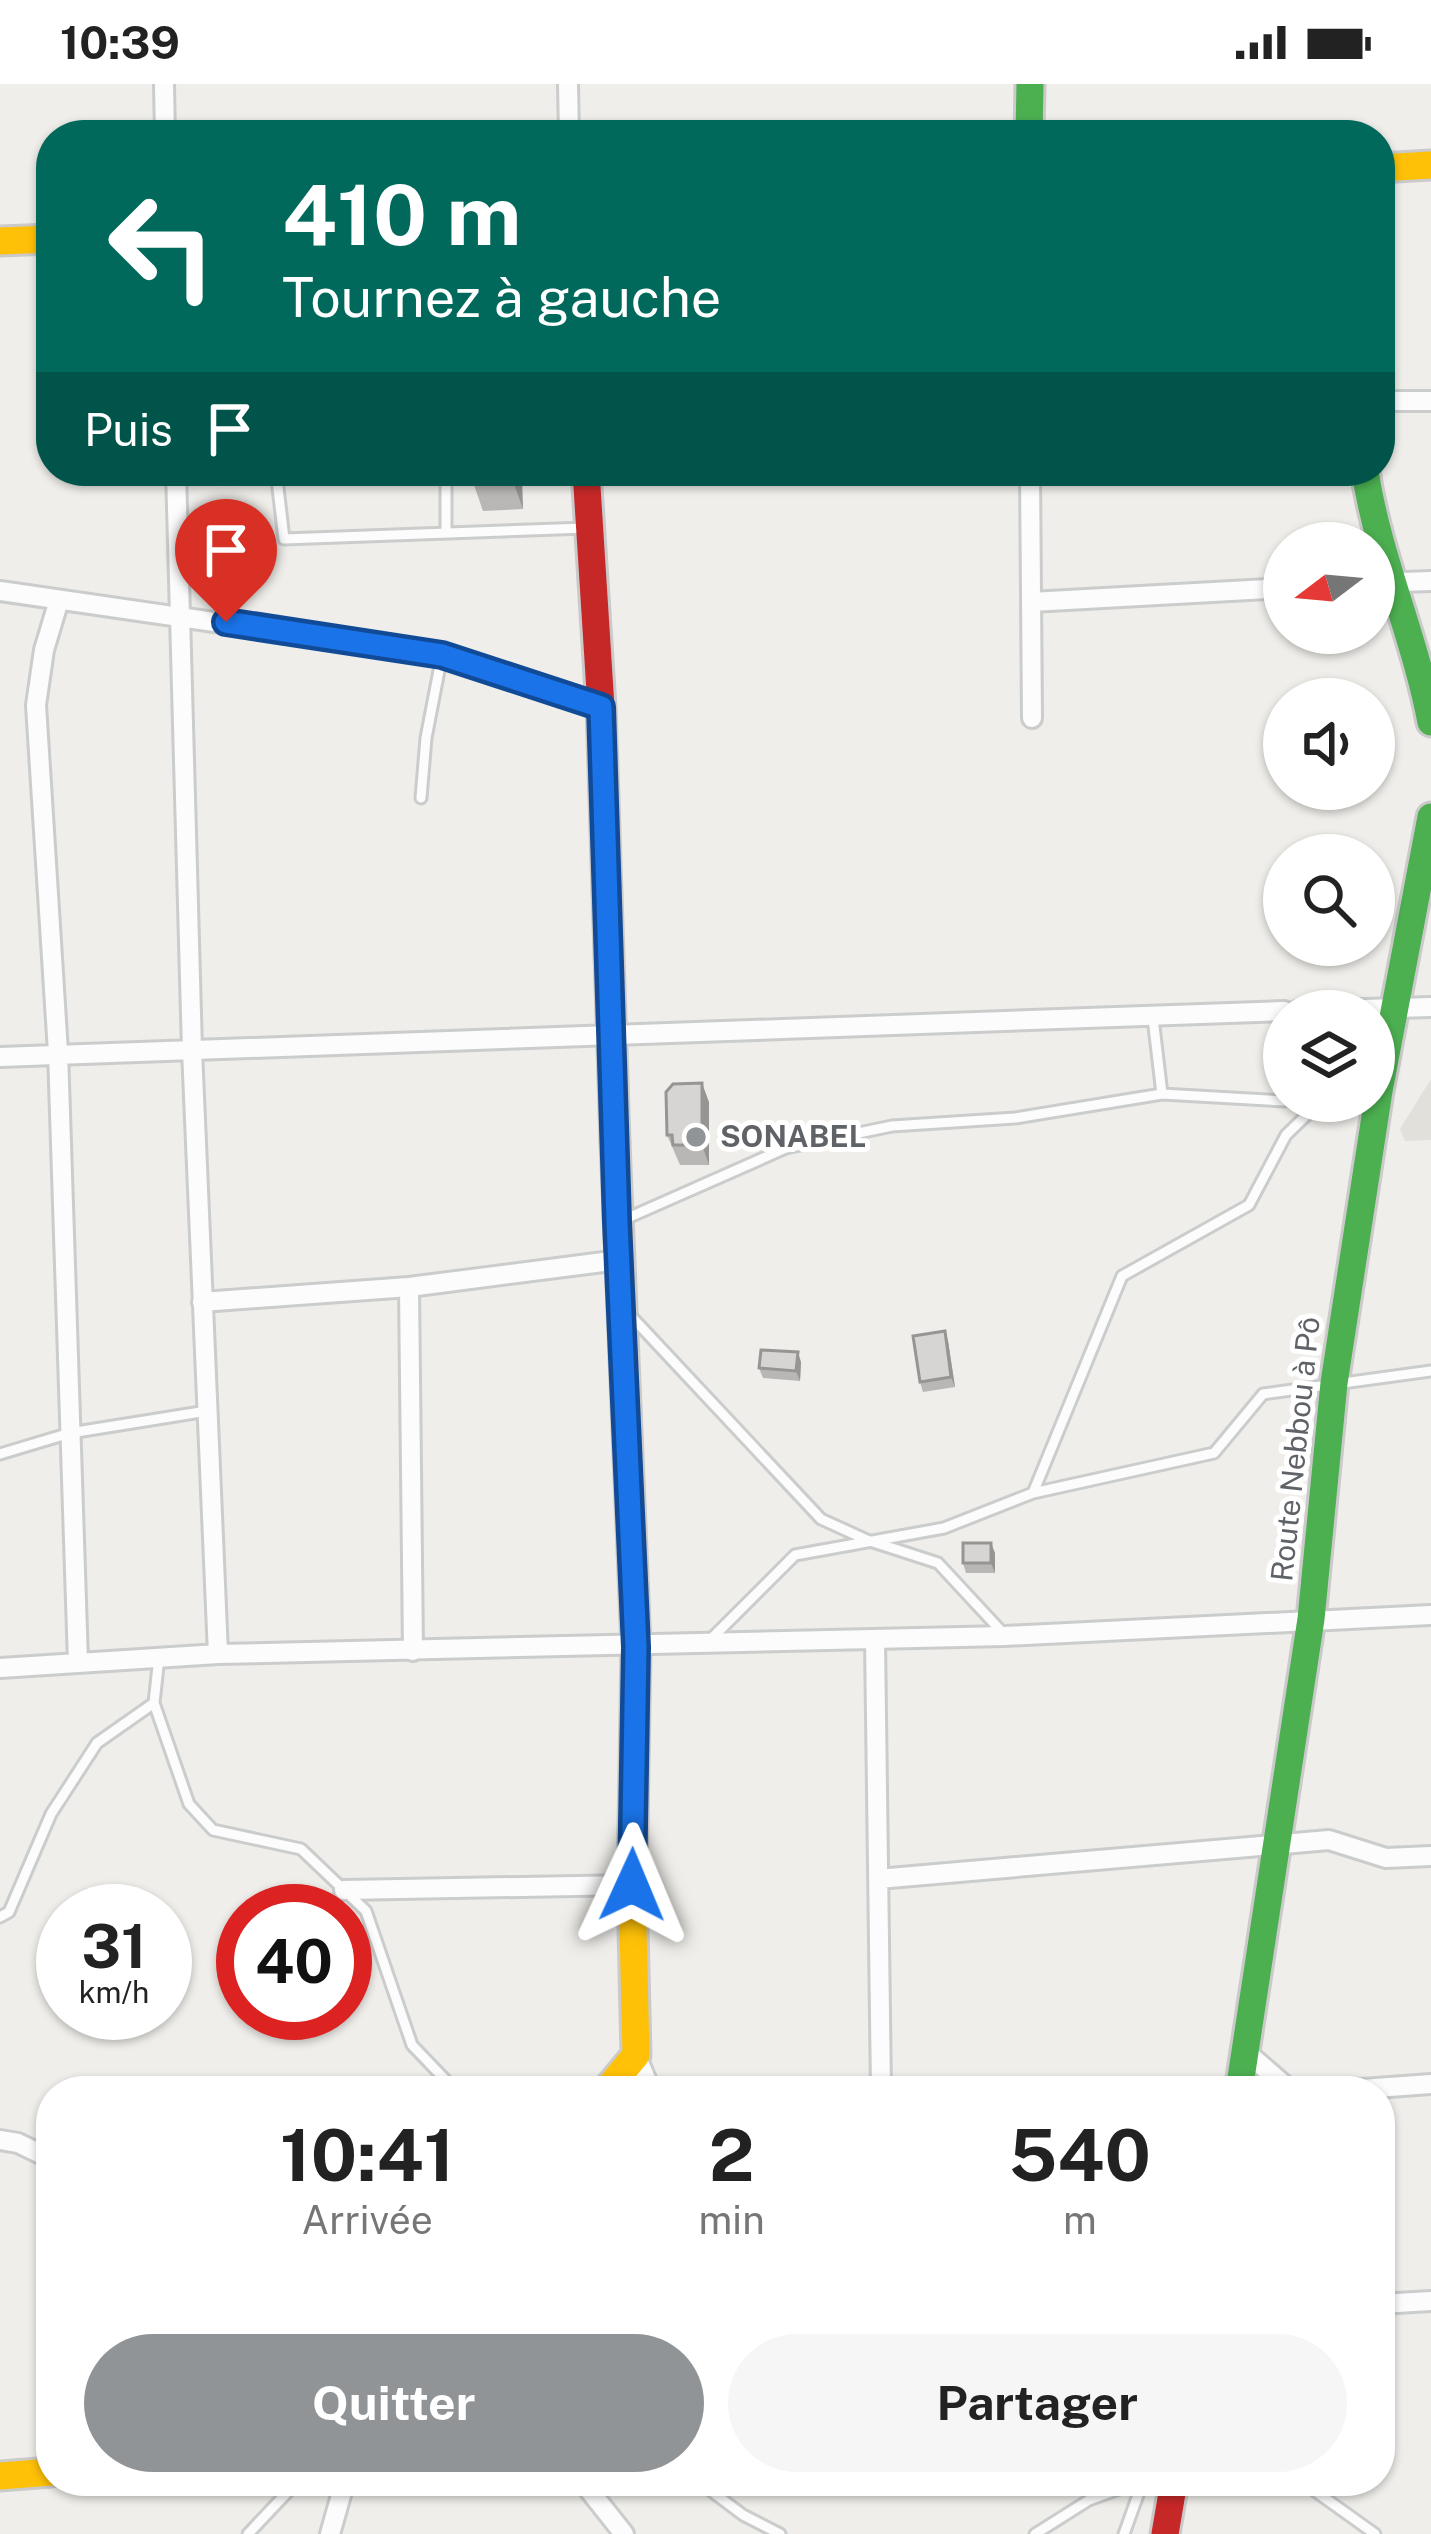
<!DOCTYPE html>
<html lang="fr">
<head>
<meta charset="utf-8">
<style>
	body { margin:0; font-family:"Public Sans",sans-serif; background:#f6f6f6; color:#222; height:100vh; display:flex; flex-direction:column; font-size:45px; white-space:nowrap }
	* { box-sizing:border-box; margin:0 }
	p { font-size:39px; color:#767676 }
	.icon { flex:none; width:66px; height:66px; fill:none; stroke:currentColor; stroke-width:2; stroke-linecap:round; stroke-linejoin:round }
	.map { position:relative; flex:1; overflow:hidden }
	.sheet { position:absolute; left:36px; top:1992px; width:1359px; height:420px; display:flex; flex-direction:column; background:#fff; border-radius:48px; box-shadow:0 3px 9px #0004 }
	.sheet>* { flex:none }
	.banner { position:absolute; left:36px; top:36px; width:1359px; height:366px; border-radius:48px; box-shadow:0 3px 9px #0004; background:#00695c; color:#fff; overflow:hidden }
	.needle { width:78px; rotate:254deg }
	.controls { position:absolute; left:1263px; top:438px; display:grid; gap:24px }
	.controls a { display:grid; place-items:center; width:132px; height:132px; border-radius:50%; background:#fff; box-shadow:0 3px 9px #0004; font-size:60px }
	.speed { position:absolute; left:36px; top:1800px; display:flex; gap:24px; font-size:60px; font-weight:700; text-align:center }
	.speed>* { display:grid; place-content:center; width:156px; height:156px; border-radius:50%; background:#fff; box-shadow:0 3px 9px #0004; line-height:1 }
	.speed small { font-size:30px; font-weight:400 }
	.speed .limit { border:18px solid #d22; background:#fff; color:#111 }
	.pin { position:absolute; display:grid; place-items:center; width:102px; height:102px; color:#fff; margin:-123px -51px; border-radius:50% 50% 50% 0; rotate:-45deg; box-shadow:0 0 12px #0007 }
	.pin .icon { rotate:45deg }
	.me { position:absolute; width:132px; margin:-66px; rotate:1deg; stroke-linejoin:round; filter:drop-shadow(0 0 9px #0008) }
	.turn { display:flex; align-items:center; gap:42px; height:252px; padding:0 48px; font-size:54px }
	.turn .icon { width:156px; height:156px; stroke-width:2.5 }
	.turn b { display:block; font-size:84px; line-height:102px }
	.then { display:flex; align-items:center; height:114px; padding:0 48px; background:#0003; gap:24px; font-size:45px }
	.eta { display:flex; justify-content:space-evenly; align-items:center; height:204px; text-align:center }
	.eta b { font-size:72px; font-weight:700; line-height:84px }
	.action { display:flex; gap:24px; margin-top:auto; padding:24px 48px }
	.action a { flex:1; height:138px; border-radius:72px; background:#919496; color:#fff; font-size:48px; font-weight:700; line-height:138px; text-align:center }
	.action a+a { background:#f6f6f6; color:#222 }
	.status { display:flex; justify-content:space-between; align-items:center; height:84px; padding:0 60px; background:#fff; direction:ltr }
	.status svg { height:33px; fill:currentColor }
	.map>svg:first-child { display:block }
</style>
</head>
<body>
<div class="status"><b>10:39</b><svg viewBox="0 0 49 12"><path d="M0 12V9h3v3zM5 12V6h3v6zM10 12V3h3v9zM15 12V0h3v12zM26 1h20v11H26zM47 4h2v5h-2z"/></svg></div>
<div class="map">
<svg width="1431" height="2450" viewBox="0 0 1431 2450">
	<rect width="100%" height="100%" fill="#efeeea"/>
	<path fill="#e2e0da" d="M 1431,995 L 1431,1056 L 1405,1057 L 1400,1045 Z"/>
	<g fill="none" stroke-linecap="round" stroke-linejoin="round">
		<g stroke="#cbcccc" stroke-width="15">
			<path id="lane" d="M 276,387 L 284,455 L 586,444
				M 446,387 L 446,449
				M 421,714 L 426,654 L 442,571
				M 1153,934 L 1162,1010 L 1284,1017
				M 1290,1017 L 1328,1017
				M 623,1136 L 786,1064 L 892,1042 L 1015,1034 L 1162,1010
				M 630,1231 L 821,1435 L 867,1456 L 938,1479 L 1002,1548
				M 0,1370 L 70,1349 L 207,1327
				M 1033,1409 L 1214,1369 L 1263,1310 L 1431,1287
				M 712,1554 L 795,1471 L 944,1444 L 1033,1409 L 1122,1192 L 1249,1121 L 1286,1051 L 1319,1019
				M 159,1573 L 154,1619 L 189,1720 L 213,1746 L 301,1765 L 366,1827 L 412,1961 L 456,2007
				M 0,1833 L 9,1828 L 51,1730 L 97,1659 L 154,1619
				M 698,2397 L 743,2431 L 780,2450
				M 1301,2397 L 1375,2450
				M 248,2450 L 298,2397
				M 1035,2450 L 1089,2416 L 1141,2397
				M 1124,2450 L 1143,2397"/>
		</g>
		<g stroke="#cbcccc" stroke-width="24">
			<path id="street" d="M 164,0 L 165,51
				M 568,0 L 569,51
				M 1380,317 L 1431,317
				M 176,387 L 192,966 L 218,1570
				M 1030,387 L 1032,634
				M 1374,499 L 1431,497
				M 0,507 L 442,571 L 601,623
				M 59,516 L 44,566 L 36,621 L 58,968 L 78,1578
				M 1031,518 L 1284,504
				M 1297,927 L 1431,923
				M 0,973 L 1284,927
				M 409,1203 L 413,1567
				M 202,1218 L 409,1203 L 619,1176
				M 875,1556 L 881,2007
				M 0,1584 L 218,1570 L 1005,1552 L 1431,1531
				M 878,1795 L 1329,1756 L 1386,1774 L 1431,1772
				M 344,1806 L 632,1801
				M 1245,1967 L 1291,2007
				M 636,1971 L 651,2007
				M 1335,2007 L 1431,2000
				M 0,2056 L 18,2059 L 51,2075
				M 1380,2220 L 1431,2217
				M 582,2397 L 624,2450
				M 330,2450 L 345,2397"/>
		</g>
		<g stroke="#cacacb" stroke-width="33">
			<path id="fast" d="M 1029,51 L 1030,0
				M 1365,387 C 1378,473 1415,553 1431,638
				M 1239,2007 L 1311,1535 L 1334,1299 L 1379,1007 L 1431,733"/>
		</g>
		<g stroke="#cacacb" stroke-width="33">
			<path id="slow" d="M 1380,84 L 1431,81
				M 0,157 L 51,155
				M 606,2007 L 636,1971 L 632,1801 L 636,1563 L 615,1058
				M 0,2392 L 51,2388"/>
		</g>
		<g stroke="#cacacb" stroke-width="33">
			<path id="jam" d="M 586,387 L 601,623 L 615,1058
				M 1165,2450 L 1174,2397"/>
		</g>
		<use href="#lane" stroke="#fdfcfc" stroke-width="9"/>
		<use href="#street" stroke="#fdfcfc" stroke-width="18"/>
		<use href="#fast" stroke="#4caf50" stroke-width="27"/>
		<use href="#slow" stroke="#ffc107" stroke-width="27"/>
		<use href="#jam" stroke="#c62828" stroke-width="27"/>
	</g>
	<path fill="#b8b7b5" d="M 472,387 L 520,387 L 523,425 L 483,427 L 473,398 Z
		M 709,1018 L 709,1081 L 680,1081 L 667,1051 Z
		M 948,1257 L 955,1303 L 923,1308 L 920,1298 Z
		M 801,1278 L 800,1297 L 763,1294 L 759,1284 Z
		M 995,1469 L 995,1489 L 966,1489 L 963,1479 Z"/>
	<path fill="#969594" d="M 513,387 L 520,387 L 522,392 L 523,425 L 513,397 Z
		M 702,999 L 709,1018 L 709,1081 L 702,1061 Z
		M 945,1247 L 948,1257 L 955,1303 L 951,1293 Z
		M 798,1268 L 801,1278 L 800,1297 L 796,1287 Z
		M 991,1459 L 995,1469 L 995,1489 L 991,1479 Z"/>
	<path fill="#d6d5d3" stroke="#969594" stroke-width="3" d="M 472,387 L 513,387 L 513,397 L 473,398 Z
		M 702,999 L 702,1061 L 673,1061 L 672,1051 L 667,1051 L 666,1008 L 673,1000 Z
		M 945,1247 L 951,1293 L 920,1298 L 913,1252 Z
		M 761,1266 L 798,1268 L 796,1287 L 759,1284 Z
		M 963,1459 L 991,1459 L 991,1479 L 963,1479 Z"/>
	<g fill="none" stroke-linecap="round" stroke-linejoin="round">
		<g stroke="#114b97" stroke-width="30">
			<path id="route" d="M 226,538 L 442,571 L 601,623 L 617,1138 L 636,1563 L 632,1801"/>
		</g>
		<use href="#route" stroke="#1a73e8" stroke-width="21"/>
	</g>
	<circle fill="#919496" stroke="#fff" stroke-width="4.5" cx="696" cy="1053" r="12"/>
	<g text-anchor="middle" stroke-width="10" stroke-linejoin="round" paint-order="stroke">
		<g font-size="30" font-weight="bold" fill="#5f6368" stroke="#fff" text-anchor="start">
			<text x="720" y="1063">SONABEL</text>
		</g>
		<g font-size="30" fill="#5f6368" stroke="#fff">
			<text transform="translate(1296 1365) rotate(-84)" y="10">Route Nebbou à Pô</text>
		</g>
	</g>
</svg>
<div class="controls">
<a><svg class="needle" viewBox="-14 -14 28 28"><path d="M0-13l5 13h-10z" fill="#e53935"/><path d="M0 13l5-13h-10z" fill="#767676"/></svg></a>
<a><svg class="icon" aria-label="sound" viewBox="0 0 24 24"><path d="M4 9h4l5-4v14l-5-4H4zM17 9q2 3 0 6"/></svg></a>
<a><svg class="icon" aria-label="search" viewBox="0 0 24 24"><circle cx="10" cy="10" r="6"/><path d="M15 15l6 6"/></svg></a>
<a><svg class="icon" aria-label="layers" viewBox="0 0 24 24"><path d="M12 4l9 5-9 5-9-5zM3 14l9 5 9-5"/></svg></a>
</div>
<div class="speed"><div>31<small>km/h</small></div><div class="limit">40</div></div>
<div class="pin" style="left:226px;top:538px;background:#d93025"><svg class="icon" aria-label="arrive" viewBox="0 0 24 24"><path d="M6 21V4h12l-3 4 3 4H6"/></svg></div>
<svg class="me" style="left:632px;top:1801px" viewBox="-20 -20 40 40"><path d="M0-17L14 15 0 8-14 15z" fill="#1a73e8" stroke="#fff" stroke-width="4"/></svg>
<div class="banner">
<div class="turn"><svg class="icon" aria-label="left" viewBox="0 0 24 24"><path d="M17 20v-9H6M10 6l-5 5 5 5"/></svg><div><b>410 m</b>Tournez à gauche</div></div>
<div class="then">Puis<svg class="icon" aria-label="arrive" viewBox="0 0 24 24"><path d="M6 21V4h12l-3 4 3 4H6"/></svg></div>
</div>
<section class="sheet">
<div class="eta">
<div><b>10:41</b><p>Arrivée</p></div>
<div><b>2</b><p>min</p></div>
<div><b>540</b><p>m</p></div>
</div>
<div class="action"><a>Quitter</a><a>Partager</a></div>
</section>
</div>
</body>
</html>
